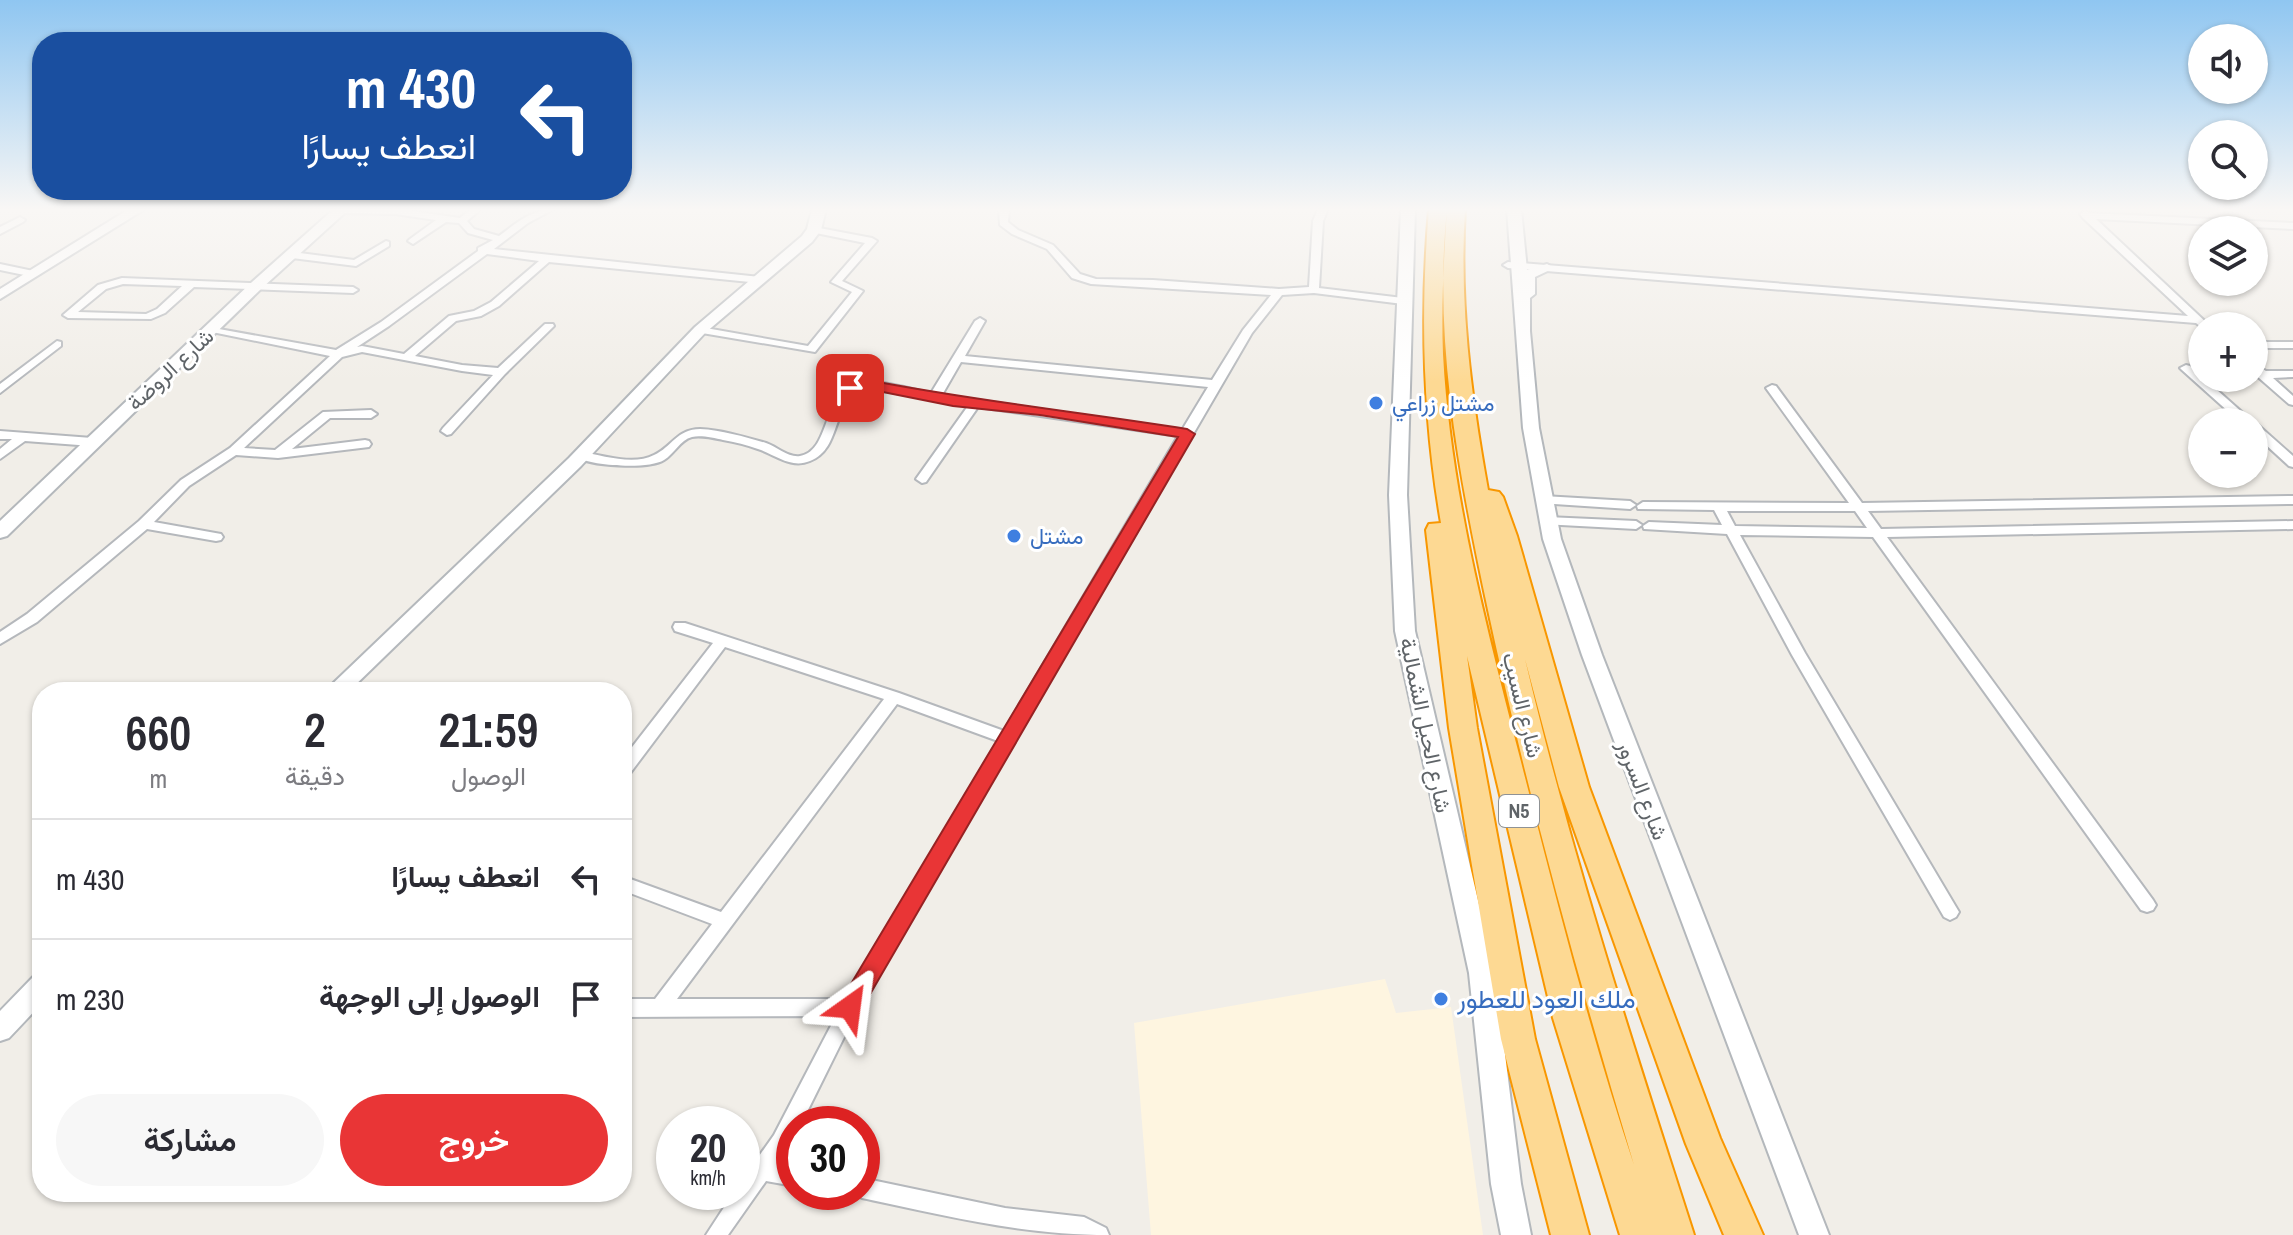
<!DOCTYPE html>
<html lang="ar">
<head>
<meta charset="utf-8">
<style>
	body { margin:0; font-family:"Archivo Narrow",Vazirmatn,sans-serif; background:#f7f7f7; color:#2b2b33; direction:rtl; height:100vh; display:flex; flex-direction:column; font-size:30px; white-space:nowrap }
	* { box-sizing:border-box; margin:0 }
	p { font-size:26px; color:#7c7c81 }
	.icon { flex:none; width:44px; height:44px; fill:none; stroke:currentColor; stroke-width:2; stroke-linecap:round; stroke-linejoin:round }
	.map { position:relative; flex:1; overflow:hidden; direction:ltr }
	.panel { position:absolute; left:32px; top:682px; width:600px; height:520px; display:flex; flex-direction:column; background:#fff; border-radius:32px; box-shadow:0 2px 6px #0004; direction:rtl }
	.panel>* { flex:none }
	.hud { position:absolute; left:32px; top:32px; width:600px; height:168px; border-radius:32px; box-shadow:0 2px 6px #0004; direction:rtl; background:#1a4fa0; color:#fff; overflow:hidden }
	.fabs { position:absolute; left:2188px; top:24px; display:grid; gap:16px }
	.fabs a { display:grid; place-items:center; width:80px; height:80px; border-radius:50%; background:#fff; box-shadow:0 2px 6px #0004; font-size:40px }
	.speed { position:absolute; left:656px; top:1106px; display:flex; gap:16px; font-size:40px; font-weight:700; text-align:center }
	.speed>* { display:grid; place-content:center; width:104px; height:104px; border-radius:50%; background:#fff; box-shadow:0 2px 6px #0004; line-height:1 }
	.speed small { font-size:20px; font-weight:400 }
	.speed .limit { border:12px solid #d22; background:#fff; color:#111 }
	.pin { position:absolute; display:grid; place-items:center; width:68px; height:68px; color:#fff; margin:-34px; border-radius:16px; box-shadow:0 4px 12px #0006 }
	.me { position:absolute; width:88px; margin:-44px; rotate:31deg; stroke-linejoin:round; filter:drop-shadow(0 0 6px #0008) }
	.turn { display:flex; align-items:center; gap:28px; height:168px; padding:0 24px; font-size:36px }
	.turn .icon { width:104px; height:104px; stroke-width:2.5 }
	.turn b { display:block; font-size:56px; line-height:68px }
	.eta { display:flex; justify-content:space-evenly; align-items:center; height:136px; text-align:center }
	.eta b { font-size:48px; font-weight:600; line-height:56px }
	.primary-button { display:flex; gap:16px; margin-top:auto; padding:16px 24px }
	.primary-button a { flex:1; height:92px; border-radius:48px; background:#e93536; color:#fff; font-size:32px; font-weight:600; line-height:92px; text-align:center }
	.primary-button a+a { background:#f7f7f7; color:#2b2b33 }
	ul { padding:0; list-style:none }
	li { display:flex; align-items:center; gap:24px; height:120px; padding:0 24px; border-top:2px solid #e1e1e2 }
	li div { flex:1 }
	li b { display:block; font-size:30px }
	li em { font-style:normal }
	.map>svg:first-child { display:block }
</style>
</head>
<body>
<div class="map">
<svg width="2293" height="1235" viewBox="0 0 2293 1235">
	<rect width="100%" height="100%" fill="#f1eee8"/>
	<path fill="#fef5e0" d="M 1385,979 L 1396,1013 L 1451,1007 L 1483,1235 L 1151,1235 L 1134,1023 Z"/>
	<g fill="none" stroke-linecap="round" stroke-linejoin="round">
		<g stroke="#b5b8bc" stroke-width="4">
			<path id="street" d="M 337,209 L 399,209 L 460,218 L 471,209 L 481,209 L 467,221 L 474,229 L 499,236 C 515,224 532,209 554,209 L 528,223 L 494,249 L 760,277 L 765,280 L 760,283 L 549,262 L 499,306 L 481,316 L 456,321 L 415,356 L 462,365 L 498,368 L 545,324 L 553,324 L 554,326 L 505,374 L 451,434 L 447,435 L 441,431 L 443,428 L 493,375 L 462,371 L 362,352 L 342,357 L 244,448 L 275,450 L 323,412 L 371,410 L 377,414 L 371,418 L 330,418 L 292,449 L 365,440 L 369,441 L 371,444 L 369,447 L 278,458 L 236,455 L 189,486 L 154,522 L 221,534 L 223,537 L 221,540 L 216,541 L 147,529 L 37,622 L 0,644 L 0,632 L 27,614 L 139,521 L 181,480 L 230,448 L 330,356 L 212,332 L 208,331 L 208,327 L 336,350 L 381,322 L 478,251 L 478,248 L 493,240 L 468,233 L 459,223 L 446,222 L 413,244 L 408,241 L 410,239 L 436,220 L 395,214 L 341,213 L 338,212 ZM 487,254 L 539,261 L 491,302 L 474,311 L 449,316 L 404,354 L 362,346 L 357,347 L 389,326 Z
				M 999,209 L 1009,209 L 1008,222 L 1018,230 L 1053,245 L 1080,274 L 1096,279 L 1153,280 L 1279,289 L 1309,287 L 1313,221 L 1318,209 L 1328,209 L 1323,221 L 1319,288 L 1403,298 L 1408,301 L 1403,304 L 1314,293 L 1282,295 L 1252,333 L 856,1013 L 801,1124 L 794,1124 L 794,1137 L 778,1163 L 794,1166 L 794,1186 L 766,1181 L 728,1235 L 706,1235 L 734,1192 L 742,1192 L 742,1180 L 774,1135 L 836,1016 L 622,1017 L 622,999 L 655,999 L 712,924 L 622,890 L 622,876 L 721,912 L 884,699 L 725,647 L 628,776 L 622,778 L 622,760 L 713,643 L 675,631 L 673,627 L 675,623 L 685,623 L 899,693 L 1004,731 L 1178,436 L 978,407 L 926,482 L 922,483 L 916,479 L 968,406 L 868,388 C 829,399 844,448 810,461 C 791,469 776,455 758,449 C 747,445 735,442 723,440 C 714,438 701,435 692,437 C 680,440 674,454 664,460 C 648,470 589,466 575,456 L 581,452 C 602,455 633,466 654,455 C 672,447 677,429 700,429 C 722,430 745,437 766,443 C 777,447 789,458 800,456 C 833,450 819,389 865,382 C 882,380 913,390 931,393 L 975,321 L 980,318 L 985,321 L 965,356 L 1212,380 L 1243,330 L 1271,295 L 1091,284 L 1072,278 L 1047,249 L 1012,234 L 1000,225 ZM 961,362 L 1208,387 L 1182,430 L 942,395 ZM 897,704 L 998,741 L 845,999 L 677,999 Z
				M 2085,211 L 2090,213 L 2293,223 L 2293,229 L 2096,219 L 2210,326 L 2202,326 L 2202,328 L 2196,323 L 1508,268 L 1503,265 L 1508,262 L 2188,316 L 2083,218 L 2080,214 Z
				M 20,217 L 25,220 L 23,222 L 0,234 L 0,227 Z
				M 814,227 L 872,238 L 877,241 L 842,281 L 863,291 L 815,352 L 696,332 L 695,330 L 700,327 L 808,346 L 852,292 L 831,282 L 865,243 L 811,232 L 809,230 Z
				M 386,241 L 389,242 L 389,246 L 356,266 L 292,258 L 287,255 L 292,252 L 354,260 Z
				M 0,264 L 38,272 L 39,274 L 34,277 L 0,270 Z
				M 122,278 L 353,287 L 358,290 L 353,293 L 194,287 L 165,313 L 151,319 L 68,318 L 63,315 L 98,285 ZM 123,284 L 182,286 L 157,309 L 146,314 L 78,312 L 106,289 Z
				M 57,341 L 61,342 L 61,346 L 0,393 L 0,384 Z
				M 2254,342 L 2293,342 L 2293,348 L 2254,348 Z
				M 2254,364 L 2266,371 L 2293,371 L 2293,377 L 2273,378 L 2293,396 L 2293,405 L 2289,404 L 2258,377 L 2254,373 Z
				M 2186,365 L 2190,366 L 2253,422 L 2240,422 L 2182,370 L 2180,368 Z
				M 1772,385 L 1776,386 L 1862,503 L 2293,496 L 2293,504 L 1868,511 L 1881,529 L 2293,521 L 2293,529 L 1887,537 L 2153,900 L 2156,905 L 2153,910 L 2147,912 L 2141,910 L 1873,537 L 1740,535 L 1805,653 L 1956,907 L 1959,912 L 1956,917 L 1950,920 L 1944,917 L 1792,655 L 1727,534 L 1644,529 L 1643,526 L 1649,522 L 1722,525 L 1714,510 L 1638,509 L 1637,506 L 1643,502 L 1849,503 L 1766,388 ZM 1727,511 L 1855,511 L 1867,528 L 1735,526 Z
				M 2254,424 L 2258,425 L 2293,456 L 2293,467 L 2289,466 L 2254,434 Z
				M 0,431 L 92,438 L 98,442 L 92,446 L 25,441 L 0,459 L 0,449 L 12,439 L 0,439 Z
				M 1543,496 L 1630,501 L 1636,505 L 1630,509 L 1539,503 L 1537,500 L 1539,497 Z
				M 1547,517 L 1636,521 L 1642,525 L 1636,529 L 1542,524 L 1541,521 L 1542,518 Z
				M 862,1178 L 1005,1208 L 1084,1217 L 1106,1228 L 1109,1235 C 1023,1235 946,1216 862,1198 L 855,1195 L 853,1192 L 862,1192 Z"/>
		</g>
		<g stroke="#b4b8bc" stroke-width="4">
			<path id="secondary" d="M 129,209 L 145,209 L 0,299 L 0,289 Z
				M 334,209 L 349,209 L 262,288 L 7,536 L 0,538 L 0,521 L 252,282 Z
				M 812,209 L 826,209 L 821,230 L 812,242 L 705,333 L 581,466 L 348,692 L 324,692 L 569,458 L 695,327 L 802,236 L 807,229 Z
				M 1401,209 L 1415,209 L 1407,495 L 1415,631 L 1495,973 L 1521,1184 L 1531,1235 L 1501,1235 L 1491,1184 L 1469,973 L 1395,631 L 1389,495 Z
				M 1507,209 L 1521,209 L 1527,270 L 1547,264 L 1554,268 L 1535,277 L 1535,294 L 1530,298 L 1530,331 L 1539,428 L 1561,539 L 1602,655 L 1829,1235 L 1799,1235 L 1582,655 L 1543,539 L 1523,428 Z
				M 42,973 L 42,1003 L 9,1038 L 0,1041 L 0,1011 L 33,977 Z"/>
		</g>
		<g stroke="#f89701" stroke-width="4">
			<path id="highway" d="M 1429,209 L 1447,209 C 1444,257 1441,305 1443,354 C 1451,503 1492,648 1529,793 C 1561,918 1593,1042 1634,1165 C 1579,982 1528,797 1488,610 C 1460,479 1433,343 1447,209 L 1465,209 C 1459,304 1471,396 1488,490 L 1499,492 L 1503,497 L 1517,536 L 1589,787 L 1720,1138 L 1763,1235 L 1724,1235 L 1686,1144 L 1559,787 L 1525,659 C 1571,854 1633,1045 1694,1235 L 1620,1235 L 1553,1018 L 1467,656 L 1477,728 L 1535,1039 L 1589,1235 L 1551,1235 L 1501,1039 L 1449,728 L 1426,530 L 1429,524 L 1441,523 C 1423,418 1420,315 1429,209 Z"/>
		</g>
		<use href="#street" fill="#fff" fill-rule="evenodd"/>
		<use href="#secondary" fill="#fff" fill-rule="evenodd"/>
		<use href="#highway" fill="#fdd993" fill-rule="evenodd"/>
	</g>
	<linearGradient id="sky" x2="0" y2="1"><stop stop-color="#8fc6f1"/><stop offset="0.55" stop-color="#f9f7f5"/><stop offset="1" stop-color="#f9f7f5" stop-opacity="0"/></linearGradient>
	<rect width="2293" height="382" fill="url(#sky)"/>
	<path fill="#e93536" stroke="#972223" stroke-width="2" d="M 868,380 C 974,401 1081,412 1187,429 L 1195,434 L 858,1015 L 850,1018 L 842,1015 L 838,1007 L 842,999 L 1178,437 L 1040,415 L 953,406 L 868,389 L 850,393 L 843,388 Z"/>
	<g fill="#3f7fe0" stroke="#fff" stroke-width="3">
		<circle cx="1376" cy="403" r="8"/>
		<circle cx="1014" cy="536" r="8"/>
		<circle cx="1441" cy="999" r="8"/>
	</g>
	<g text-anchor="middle" stroke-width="6" stroke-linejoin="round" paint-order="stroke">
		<rect fill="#fff" stroke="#8f9295" stroke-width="2" x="1499" y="795" width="40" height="32" rx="6"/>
		<g font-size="20" font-weight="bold" fill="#5f6468">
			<text x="1519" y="818">N5</text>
		</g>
		<g font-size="22" fill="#5f6468" stroke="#fff">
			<text transform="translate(170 369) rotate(-43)" y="8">شارع الروضة</text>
			<text transform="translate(1523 705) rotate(76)" y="8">شارع السيب</text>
			<text transform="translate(1426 725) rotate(78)" y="8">شارع الحيل الشمالية</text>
			<text transform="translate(1643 790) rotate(69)" y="8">شارع السرور</text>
		</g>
		<g font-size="22" fill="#366cbe" stroke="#fff" text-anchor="start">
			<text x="1392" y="411">مشتل زراعي</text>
			<text x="1030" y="544">مشتل</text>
		</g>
		<g font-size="26" fill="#366cbe" stroke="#fff" text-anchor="start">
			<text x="1457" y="1008">ملك العود للعطور</text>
		</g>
	</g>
</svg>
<div class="fabs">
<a><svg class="icon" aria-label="sound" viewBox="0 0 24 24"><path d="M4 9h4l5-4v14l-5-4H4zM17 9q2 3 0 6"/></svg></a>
<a><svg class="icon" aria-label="search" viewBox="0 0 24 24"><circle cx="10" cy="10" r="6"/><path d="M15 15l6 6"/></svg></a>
<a><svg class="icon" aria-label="layers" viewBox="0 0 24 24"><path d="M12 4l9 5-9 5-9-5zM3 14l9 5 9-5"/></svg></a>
<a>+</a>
<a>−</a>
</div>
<div class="speed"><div>20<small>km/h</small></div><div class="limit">30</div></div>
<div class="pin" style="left:850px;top:388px;background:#d93025"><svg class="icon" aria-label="arrive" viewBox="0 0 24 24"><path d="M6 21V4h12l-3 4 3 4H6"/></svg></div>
<svg class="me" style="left:850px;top:1007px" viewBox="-20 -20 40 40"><path d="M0-17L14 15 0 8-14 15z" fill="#e93536" stroke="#fff" stroke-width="4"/></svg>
<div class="hud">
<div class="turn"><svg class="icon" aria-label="left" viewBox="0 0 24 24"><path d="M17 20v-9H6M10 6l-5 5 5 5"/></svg><div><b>430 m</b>انعطف يسارًا</div></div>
</div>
<section class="panel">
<div class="eta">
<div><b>21:59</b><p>الوصول</p></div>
<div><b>2</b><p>دقيقة</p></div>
<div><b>660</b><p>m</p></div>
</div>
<ul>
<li><svg class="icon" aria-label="left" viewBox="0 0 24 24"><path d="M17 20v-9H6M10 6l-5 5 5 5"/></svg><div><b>انعطف يسارًا</b></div><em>430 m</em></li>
<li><svg class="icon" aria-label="arrive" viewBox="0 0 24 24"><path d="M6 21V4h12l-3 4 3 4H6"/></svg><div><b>الوصول إلى الوجهة</b></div><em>230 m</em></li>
</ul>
<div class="primary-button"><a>خروج</a><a>مشاركة</a></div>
</section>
</div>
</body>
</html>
